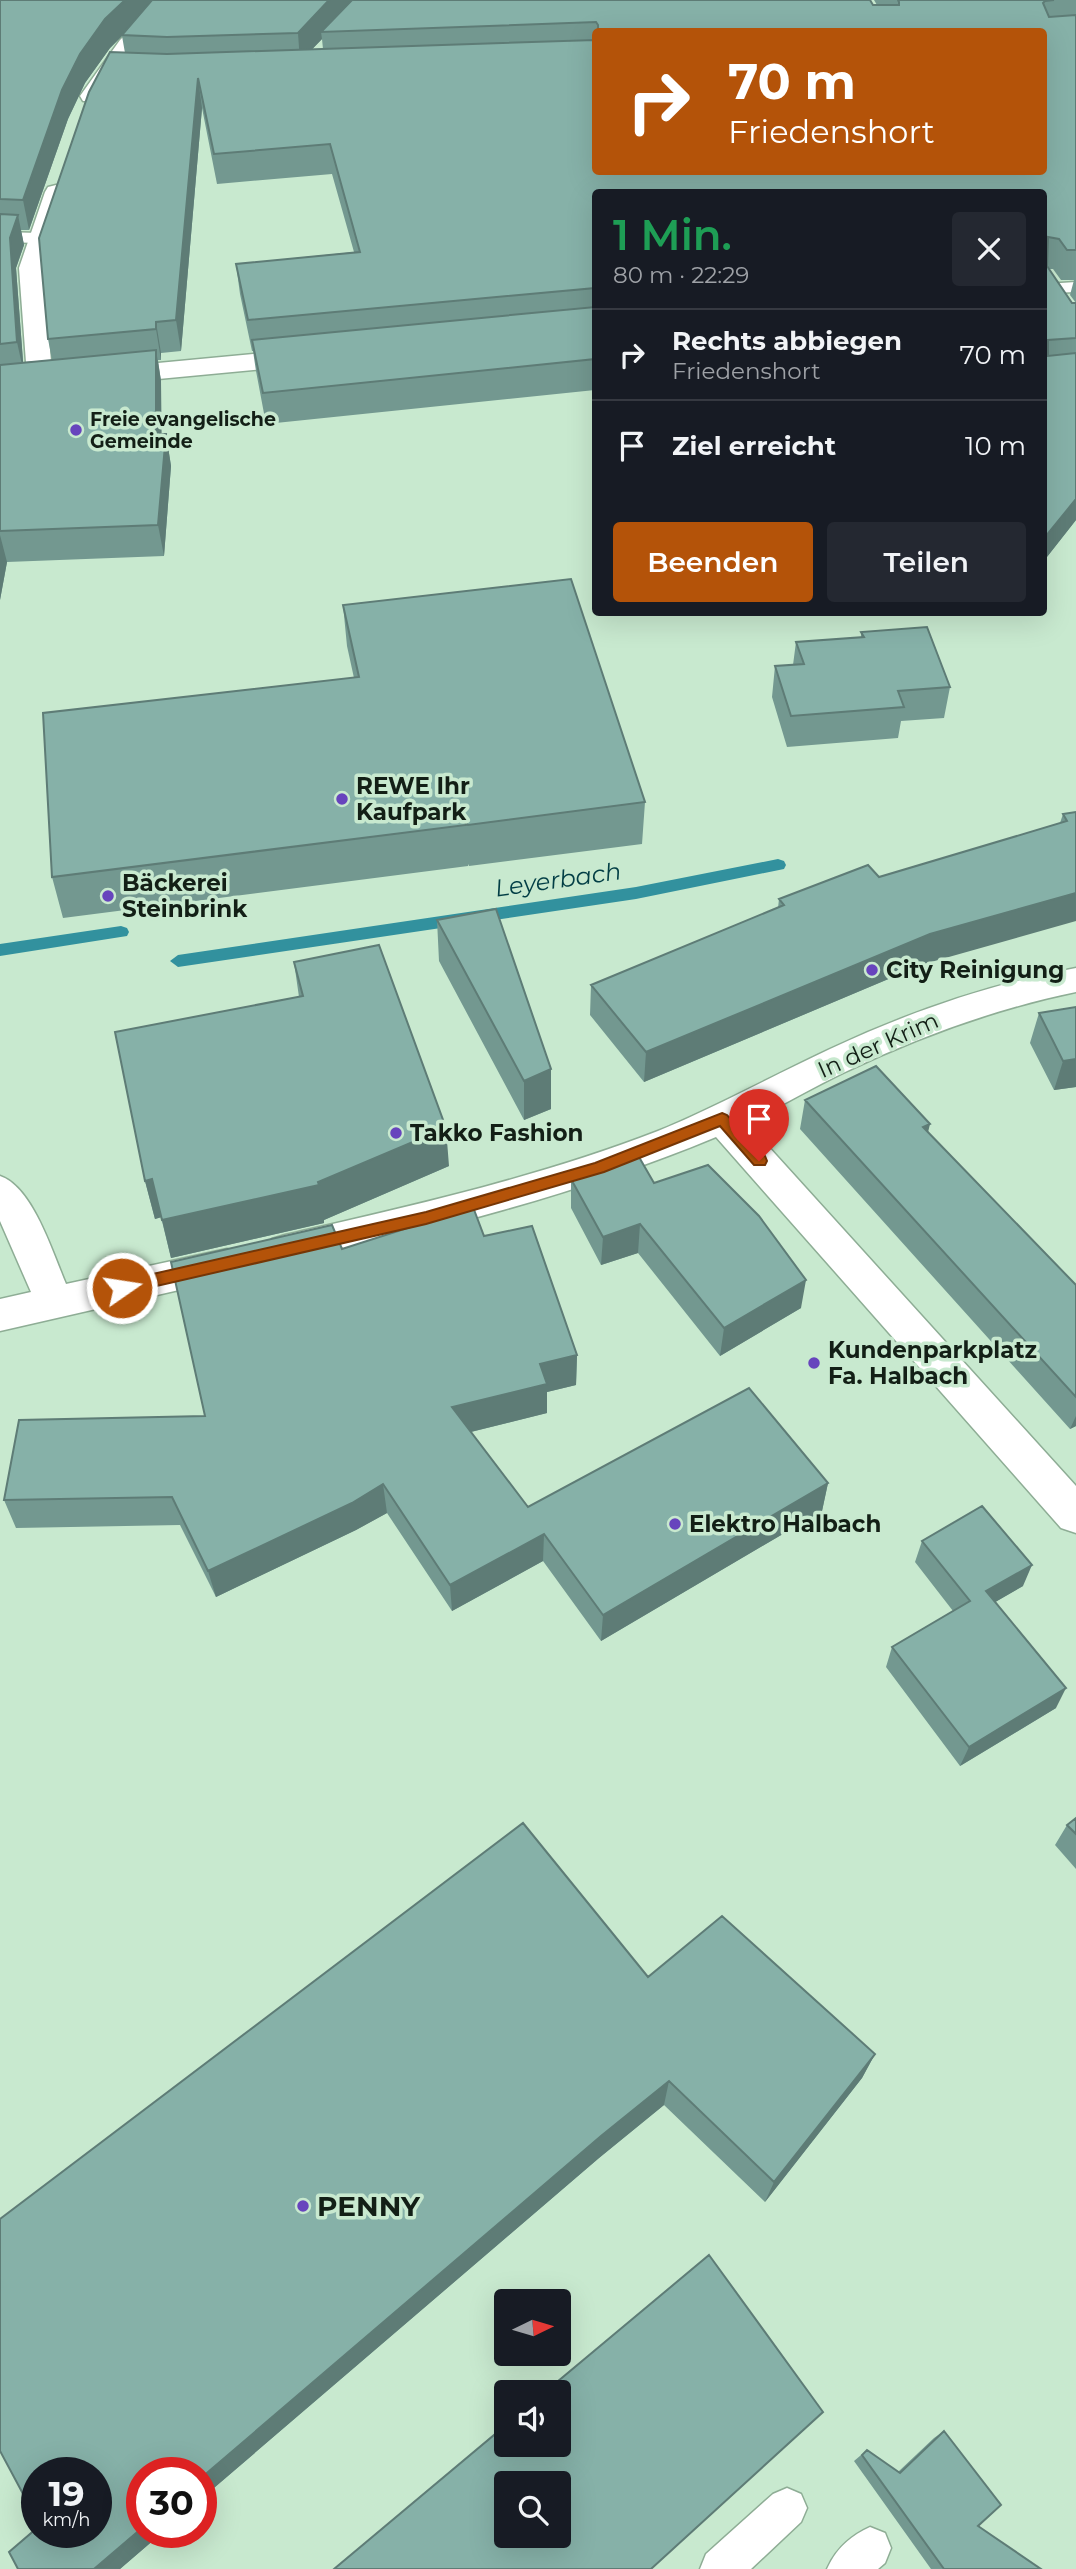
<!DOCTYPE html>
<html lang="de">
<head>
<meta charset="utf-8">
<style>
	body { margin:0; font-family:Montserrat,sans-serif; background:#242831; color:#f1f3f6; height:100vh; display:flex; flex-direction:column; font-size:26px; white-space:nowrap }
	* { box-sizing:border-box; margin:0 }
	p { font-size:23px; color:#9ea1a6 }
	.icon { flex:none; width:38px; height:38px; fill:none; stroke:currentColor; stroke-width:2; stroke-linecap:round; stroke-linejoin:round }
	.map { position:relative; flex:1; overflow:hidden }
	.panel { position:absolute; left:592px; top:189px; width:455px; height:427px; display:flex; flex-direction:column; background:#171b24; border-radius:7px; box-shadow:0 7px 28px #0002 }
	.panel>* { flex:none }
	.hud { position:absolute; left:592px; top:28px; width:455px; height:147px; border-radius:7px; box-shadow:0 7px 28px #0002; background:#b45309; color:#fff; overflow:hidden }
	.needle { width:46px; rotate:85deg }
	.controls { position:absolute; left:494px; top:2289px; display:grid; gap:14px }
	.controls a { display:grid; place-items:center; width:77px; height:77px; border-radius:7px; background:#171b24; box-shadow:0 7px 28px #0002; font-size:35px }
	.speed { position:absolute; left:21px; top:2457px; display:flex; gap:14px; font-size:35px; font-weight:700; text-align:center }
	.speed>* { display:grid; place-content:center; width:91px; height:91px; border-radius:50%; background:#171b24; box-shadow:0 7px 28px #0002; line-height:1 }
	.speed small { font-size:18px; font-weight:400 }
	.speed .limit { border:10px solid #d22; background:#fff; color:#111 }
	.pin { position:absolute; display:grid; place-items:center; width:60px; height:60px; color:#fff; margin:-72px -30px; border-radius:50% 50% 50% 0; rotate:-45deg; box-shadow:0 0 7px #0007 }
	.pin .icon { rotate:45deg }
	.me { position:absolute; width:77px; margin:-38px; rotate:77deg; stroke-linejoin:round; filter:drop-shadow(0 0 5px #0008) }
	.turn { display:flex; align-items:center; gap:24px; height:147px; padding:0 21px; font-size:32px }
	.turn .icon { width:91px; height:91px; stroke-width:2.5 }
	.turn b { display:block; font-size:49px; line-height:60px }
	.round { display:grid; place-items:center; flex:none; width:74px; height:74px; border-radius:7px; background:#242831 }
	.headline { display:flex; align-items:center; justify-content:space-between; height:119px; padding:0 21px }
	h1 { font-size:42px; font-weight:600; line-height:52px; color:#1e9e55 }
	.cta { display:flex; gap:14px; margin-top:auto; padding:14px 21px }
	.cta a { flex:1; height:80px; border-radius:7px; background:#b45309; color:#fff; font-size:28px; font-weight:600; line-height:80px; text-align:center }
	.cta a+a { background:#242831; color:#f1f3f6 }
	ul { padding:0; list-style:none }
	li { display:flex; align-items:center; gap:21px; height:91px; padding:0 21px; border-top:2px solid #363941 }
	li div { flex:1 }
	li b { display:block; font-size:26px }
	li em { font-style:normal }
	.map>svg:first-child { display:block }
</style>
</head>
<body>
<div class="map">
<svg width="1076" height="2569" viewBox="0 0 1076 2569">
	<rect width="100%" height="100%" fill="#c8e9cf"/>
	<g fill="none" stroke-linecap="round" stroke-linejoin="round">
		<path fill="#32919e" fill-rule="evenodd" d="M 778,859 L 784,861 L 786,865 L 784,869 L 636,899 L 178,967 L 170,961 L 178,955 L 636,887 Z
			M 121,926 L 127,928 L 129,932 L 127,936 L 0,956 L 0,944 Z"/>
		<g stroke="#8ead95" stroke-width="3">
			<path id="lane" d="M 0,232 L 40,233 L 49,238 L 40,243 L 0,242 Z
				M 1076,282 L 1076,292 L 1051,293 L 1043,289 L 1045,284 Z
				M 787,2488 L 801,2494 L 807,2508 L 801,2522 L 751,2569 L 700,2569 L 706,2554 L 773,2494 Z
				M 870,2527 L 885,2533 L 891,2548 L 885,2563 L 878,2569 L 827,2569 C 836,2549 850,2536 870,2527 Z"/>
		</g>
		<g stroke="#8ead95" stroke-width="3">
			<path id="street" d="M 161,0 L 183,0 L 135,49 L 99,101 L 83,101 L 80,96 L 120,40 Z
				M 56,185 L 64,187 L 67,192 L 43,268 L 52,373 L 307,349 L 316,352 L 320,357 L 316,362 L 307,365 L 0,394 L 0,378 L 27,376 L 19,268 L 45,192 L 48,187 Z
				M 1076,968 L 1076,992 C 994,1009 918,1037 843,1073 C 810,1089 779,1107 747,1123 L 1076,1486 L 1076,1533 L 1061,1528 L 716,1137 C 577,1195 431,1231 285,1265 L 272,1261 L 266,1250 L 272,1239 L 285,1235 C 410,1206 537,1178 658,1131 C 717,1107 772,1076 830,1049 C 909,1012 990,984 1076,968 Z
				M 0,1176 C 33,1187 53,1254 66,1284 L 227,1249 L 241,1253 L 246,1264 L 241,1275 L 227,1279 L 0,1331 L 0,1299 L 31,1292 L 0,1221 Z"/>
		</g>
		<use href="#lane" fill="#fff" fill-rule="evenodd"/>
		<use href="#street" fill="#fff" fill-rule="evenodd"/>
	</g>
	<path fill="#739890" fill-rule="evenodd" d="M 0,0 L 877,5 L 874,0 L 1076,0 L 1076,520 L 1043,562 L 1043,192 L 595,192 L 595,390 L 266,424 L 256,371 L 253,351 L 252,351 L 240,294 L 236,264 L 354,252 L 332,174 L 217,184 L 202,108 L 181,351 L 161,353 L 161,360 L 158,360 L 161,381 L 161,434 L 166,434 L 171,466 L 164,556 L 7,562 L 0,600 ZM 595,32 L 1043,32 L 1043,172 L 595,172 ZM 122,36 L 125,53 L 48,339 L 52,360 L 23,362 L 16,268 L 24,245 L 21,230 L 29,230 L 68,119 L 85,83 L 110,48 ZM 322,39 L 323,49 L 312,49 ZM 1049,269 L 1053,269 L 1061,280 L 1074,280 L 1070,295 L 1076,303 L 1072,303 Z
		M 343,605 L 645,802 L 642,844 L 469,866 L 468,864 L 468,866 L 63,918 L 52,877 L 354,678 L 347,646 Z
		M 861,632 L 950,687 L 944,718 L 901,721 L 898,738 L 787,747 L 772,697 L 775,666 L 793,665 L 796,642 L 861,637 Z
		M 1076,812 L 924,964 L 644,1082 L 590,1015 L 591,985 L 778,908 L 779,899 L 879,877 L 1060,823 L 1063,814 Z
		M 437,920 L 551,1069 L 551,1109 L 524,1120 L 439,961 Z
		M 294,962 L 449,1166 L 324,1220 L 324,1223 L 171,1258 L 161,1217 L 155,1219 L 145,1181 L 299,997 Z
		M 1076,1007 L 1076,1087 L 1054,1090 L 1030,1043 L 1039,1013 Z
		M 805,1100 L 928,1132 L 1076,1285 L 1076,1426 L 1070,1429 L 800,1129 Z
		M 571,1179 L 654,1183 L 801,1308 L 720,1356 L 638,1253 L 601,1265 L 571,1208 Z
		M 484,1236 L 577,1355 L 576,1385 L 547,1392 L 547,1413 L 471,1432 L 528,1507 L 828,1483 L 822,1511 L 601,1641 L 543,1561 L 452,1611 L 387,1513 L 356,1530 L 216,1597 L 180,1525 L 16,1528 L 4,1500 L 205,1416 L 342,1249 Z
		M 922,1541 L 1023,1586 L 995,1602 L 1056,1708 L 960,1766 L 886,1667 L 892,1647 L 953,1611 L 915,1562 Z
		M 1076,1818 L 1076,1869 L 1055,1845 L 1067,1825 Z
		M 648,1977 L 875,2054 L 862,2078 L 765,2202 L 664,2105 L 599,2158 L 201,2499 L 201,2473 L 163,2532 L 120,2569 L 18,2569 L 37,2528 Z
		M 944,2431 L 978,2526 L 1041,2569 L 931,2569 L 854,2461 L 867,2450 L 898,2472 L 934,2438 Z"/>
	<path fill="#5e7c76" d="M 125,0 L 158,0 L 122,35 L 122,36 L 110,48 L 85,83 L 68,119 L 29,230 L 23,200 L 62,90 L 80,54 L 105,19 Z
		M 329,0 L 358,0 L 321,32 L 322,39 L 300,62 L 298,33 Z
		M 198,78 L 202,108 L 181,351 L 176,320 Z
		M 18,215 L 24,245 L 16,268 L 24,374 L 17,342 L 10,238 Z
		M 156,322 L 161,353 L 161,360 L 156,329 Z
		M 156,350 L 161,381 L 162,466 L 156,434 Z
		M 166,434 L 171,466 L 164,556 L 158,525 Z
		M 1076,499 L 1076,520 L 1043,562 L 1043,549 L 1046,536 Z
		M 0,535 L 7,562 L 0,600 Z
		M 1076,893 L 1076,921 L 924,964 L 644,1082 L 646,1052 L 930,934 Z
		M 1076,1059 L 1076,1087 L 1054,1090 L 1063,1061 Z
		M 551,1069 L 551,1109 L 524,1120 L 524,1081 Z
		M 930,1124 L 923,1153 L 923,1127 Z
		M 446,1128 L 449,1166 L 324,1220 L 324,1223 L 171,1258 L 162,1220 L 318,1182 Z
		M 152,1179 L 162,1217 L 155,1219 L 145,1181 Z
		M 640,1224 L 638,1253 L 601,1265 L 603,1237 Z
		M 806,1280 L 801,1308 L 720,1356 L 724,1328 Z
		M 577,1355 L 576,1385 L 547,1392 L 547,1413 L 454,1436 L 452,1407 L 540,1364 Z
		M 1076,1416 L 1076,1426 L 1070,1429 Z
		M 828,1483 L 822,1511 L 601,1641 L 603,1615 Z
		M 383,1484 L 387,1513 L 356,1530 L 216,1597 L 208,1571 Z
		M 544,1534 L 543,1561 L 452,1611 L 450,1585 Z
		M 1032,1565 L 1023,1586 L 978,1612 L 986,1591 Z
		M 1066,1688 L 1056,1708 L 960,1766 L 969,1747 Z
		M 875,2054 L 862,2078 L 765,2202 L 774,2182 Z
		M 669,2081 L 664,2105 L 599,2158 L 201,2499 L 201,2478 L 601,2136 Z
		M 142,2528 L 142,2532 L 163,2532 L 120,2569 L 94,2569 Z"/>
	<path fill="#86b1a8" stroke="#5e7c76" stroke-width="2" fill-rule="evenodd" d="M 0,0 L 125,0 L 105,19 L 80,54 L 62,90 L 23,200 L 0,199 Z
		M 152,0 L 329,0 L 298,33 L 167,37 L 122,35 Z
		M 352,0 L 870,0 L 873,5 L 899,5 L 899,2 L 898,0 L 1054,0 L 1045,1 L 1043,3 L 1049,17 L 1076,15 L 1076,250 L 1067,250 L 1059,239 L 1048,237 L 1047,266 L 1072,303 L 1076,303 L 1076,338 L 1048,340 L 1048,356 L 1076,353 L 1076,499 L 1046,536 L 1043,535 L 1043,192 L 595,192 L 595,288 L 248,320 L 236,264 L 360,252 L 330,144 L 214,154 L 198,78 L 176,320 L 156,322 L 156,329 L 48,339 L 39,238 L 89,92 L 110,52 L 167,54 L 595,40 L 595,172 L 1043,172 L 1043,32 L 598,32 L 598,25 L 596,22 L 321,32 Z
		M 0,214 L 18,215 L 10,238 L 17,342 L 0,344 Z
		M 595,307 L 595,359 L 263,393 L 252,340 Z
		M 156,350 L 156,434 L 166,434 L 158,525 L 0,531 L 0,365 Z
		M 571,579 L 645,802 L 468,825 L 465,821 L 466,825 L 52,877 L 43,713 L 359,677 L 343,605 Z
		M 927,627 L 950,687 L 898,691 L 904,707 L 791,716 L 775,666 L 804,664 L 796,642 L 864,637 L 861,632 Z
		M 1076,812 L 1076,893 L 930,934 L 646,1052 L 591,985 L 784,905 L 779,899 L 868,865 L 879,877 L 1067,821 L 1063,814 Z
		M 496,909 L 551,1069 L 524,1081 L 437,920 Z
		M 379,945 L 446,1128 L 318,1182 L 319,1185 L 162,1220 L 152,1179 L 145,1181 L 115,1032 L 303,996 L 294,962 Z
		M 1076,1007 L 1076,1059 L 1063,1061 L 1039,1013 Z
		M 876,1066 L 930,1124 L 923,1127 L 1076,1285 L 1076,1397 L 805,1100 Z
		M 639,1157 L 654,1183 L 708,1165 L 759,1216 L 806,1280 L 724,1328 L 640,1224 L 603,1237 L 571,1179 Z
		M 473,1207 L 484,1236 L 532,1226 L 577,1355 L 540,1364 L 547,1384 L 452,1407 L 528,1507 L 749,1388 L 828,1483 L 603,1615 L 544,1534 L 450,1585 L 383,1484 L 352,1503 L 208,1571 L 172,1497 L 4,1500 L 19,1420 L 205,1416 L 171,1262 L 332,1225 L 342,1249 Z
		M 982,1506 L 1032,1565 L 986,1591 L 1066,1688 L 969,1747 L 892,1647 L 970,1601 L 922,1541 Z
		M 1076,1818 L 1076,1834 L 1067,1825 Z
		M 523,1823 L 648,1977 L 722,1916 L 875,2054 L 774,2182 L 669,2081 L 601,2136 L 201,2478 L 201,2473 L 142,2473 L 142,2528 L 94,2569 L 18,2569 L 9,2552 L 37,2528 L 37,2532 L 96,2532 L 96,2473 L 37,2473 L 37,2520 L 0,2451 L 0,2219 Z
		M 709,2255 L 823,2412 L 651,2569 L 334,2569 L 506,2425 L 506,2445 L 558,2445 L 558,2392 L 545,2392 ZM 506,2483 L 558,2483 L 558,2536 L 506,2536 Z
		M 944,2431 L 1001,2505 L 978,2526 L 1041,2569 L 944,2569 L 862,2455 L 867,2450 L 900,2473 Z"/>
	<path fill="#b45309" stroke="#753606" stroke-width="2" d="M 722,1113 L 727,1115 L 765,1156 L 767,1161 L 765,1165 L 754,1165 L 720,1126 L 604,1172 L 426,1224 L 122,1294 L 115,1288 L 122,1281 L 426,1212 L 595,1163 Z"/>
	<g fill="#6744bd" stroke="#c8e9cf" stroke-width="2.5">
		<circle cx="76" cy="430" r="7"/>
		<circle cx="342" cy="799" r="7"/>
		<circle cx="108" cy="896" r="7"/>
		<circle cx="872" cy="970" r="7"/>
		<circle cx="396" cy="1133" r="7"/>
		<circle cx="814" cy="1363" r="7"/>
		<circle cx="675" cy="1524" r="7"/>
		<circle cx="303" cy="2206" r="7"/>
	</g>
	<g text-anchor="middle" stroke-width="7" stroke-linejoin="round" paint-order="stroke">
		<g font-size="19" font-weight="bold" fill="#131f16" stroke="#c8e9cf" text-anchor="start">
			<text x="90" y="426">Freie evangelische<tspan x="90" dy="22">Gemeinde</tspan></text>
		</g>
		<g font-size="23" font-weight="bold" fill="#131f16" stroke="#c8e9cf" text-anchor="start">
			<text x="356" y="794">REWE Ihr<tspan x="356" dy="26">Kaufpark</tspan></text>
			<text x="122" y="891">Bäckerei<tspan x="122" dy="26">Steinbrink</tspan></text>
			<text x="886" y="978">City Reinigung</text>
			<text x="410" y="1141">Takko Fashion</text>
			<text x="828" y="1358">Kundenparkplatz<tspan x="828" dy="26">Fa. Halbach</tspan></text>
			<text x="689" y="1532">Elektro Halbach</text>
		</g>
		<g font-size="23" fill="#131f16" stroke="#c8e9cf">
			<text transform="translate(878 1045) rotate(-24)" y="8">In der Krim</text>
		</g>
		<g font-size="24" font-style="italic" fill="#023e45" stroke="#c8e9cf">
			<text transform="translate(558 880) rotate(-8)" y="8">Leyerbach</text>
		</g>
		<g font-size="28" font-weight="bold" fill="#131f16" stroke="#c8e9cf" text-anchor="start">
			<text x="317" y="2216">PENNY</text>
		</g>
	</g>
</svg>
<div class="controls">
<a><svg class="needle" viewBox="-14 -14 28 28"><path d="M0-13l5 13h-10z" fill="#e53935"/><path d="M0 13l5-13h-10z" fill="#9ea1a6"/></svg></a>
<a><svg class="icon" aria-label="sound" viewBox="0 0 24 24"><path d="M4 9h4l5-4v14l-5-4H4zM17 9q2 3 0 6"/></svg></a>
<a><svg class="icon" aria-label="search" viewBox="0 0 24 24"><circle cx="10" cy="10" r="6"/><path d="M15 15l6 6"/></svg></a>
</div>
<div class="speed"><div>19<small>km/h</small></div><div class="limit">30</div></div>
<div class="pin" style="left:759px;top:1161px;background:#d93025"><svg class="icon" aria-label="arrive" viewBox="0 0 24 24"><path d="M6 21V4h12l-3 4 3 4H6"/></svg></div>
<svg class="me" style="left:122px;top:1288px" viewBox="-20 -20 40 40"><circle r="17" fill="#b45309" stroke="#fff" stroke-width="3"/><path d="M0-11L8 9 0 5-8 9z" fill="#fff"/></svg>
<div class="hud">
<div class="turn"><svg class="icon" aria-label="right" viewBox="0 0 24 24"><path d="M7 20v-9h11M14 6l5 5-5 5"/></svg><div><b>70 m</b>Friedenshort</div></div>
</div>
<section class="panel">
<div class="headline"><div><h1>1 Min.</h1><p>80 m · 22:29</p></div><a class="round"><svg class="icon" aria-label="close" viewBox="0 0 24 24"><path d="M6 6l12 12M18 6L6 18"/></svg></a></div>
<ul>
<li><svg class="icon" aria-label="right" viewBox="0 0 24 24"><path d="M7 20v-9h11M14 6l5 5-5 5"/></svg><div><b>Rechts abbiegen</b><p>Friedenshort</p></div><em>70 m</em></li>
<li><svg class="icon" aria-label="arrive" viewBox="0 0 24 24"><path d="M6 21V4h12l-3 4 3 4H6"/></svg><div><b>Ziel erreicht</b></div><em>10 m</em></li>
</ul>
<div class="cta"><a>Beenden</a><a>Teilen</a></div>
</section>
</div>
</body>
</html>
